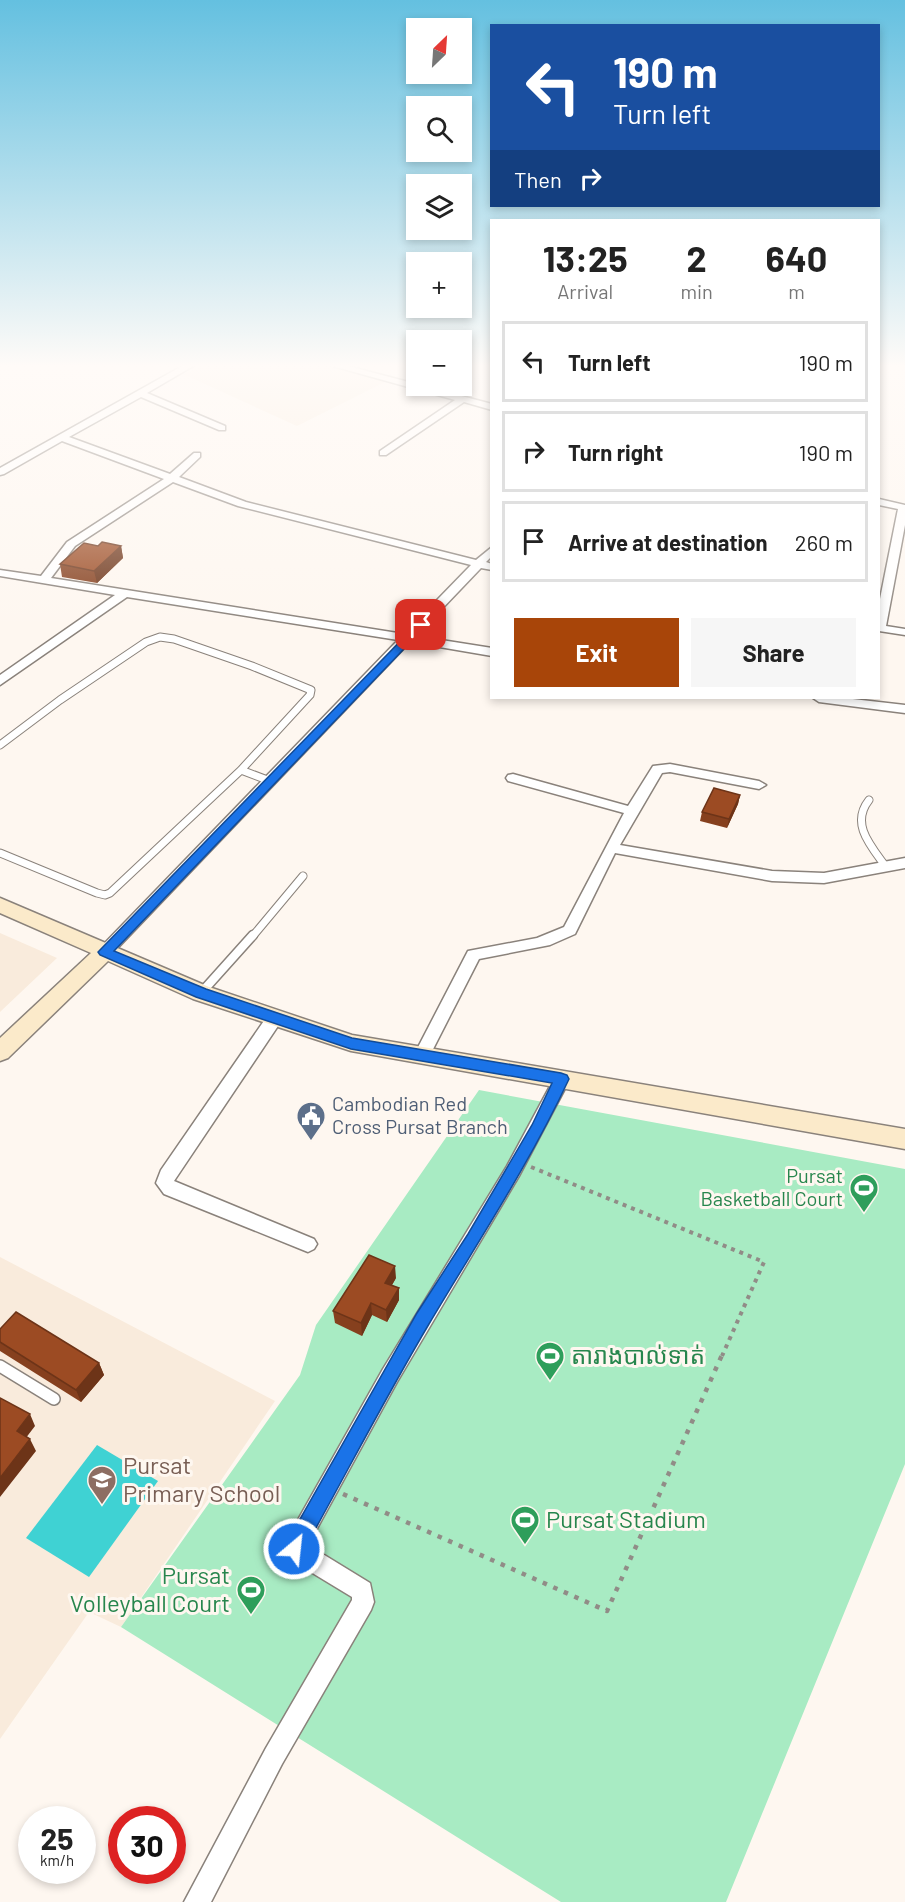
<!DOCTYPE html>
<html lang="en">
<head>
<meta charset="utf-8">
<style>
	body { margin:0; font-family:Barlow,"Noto Sans Khmer",sans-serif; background:#f6f6f6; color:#222; height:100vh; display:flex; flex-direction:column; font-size:22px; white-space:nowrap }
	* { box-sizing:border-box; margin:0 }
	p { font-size:20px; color:#767676 }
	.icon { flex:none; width:33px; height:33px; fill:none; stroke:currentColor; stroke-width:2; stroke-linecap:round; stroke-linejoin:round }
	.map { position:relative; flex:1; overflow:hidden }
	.sheet { position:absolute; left:490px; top:219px; width:390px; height:480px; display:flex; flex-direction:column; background:#fff; border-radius:0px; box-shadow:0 3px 9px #0003 }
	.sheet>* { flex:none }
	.hud { position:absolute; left:490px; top:24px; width:390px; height:183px; border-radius:0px; box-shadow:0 3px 9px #0003; background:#1a4fa0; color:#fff; overflow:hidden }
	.needle { width:39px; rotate:25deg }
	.fabs { position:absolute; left:406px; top:18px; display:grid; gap:12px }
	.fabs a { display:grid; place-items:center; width:66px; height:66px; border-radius:0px; background:#fff; box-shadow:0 3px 9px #0003; font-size:30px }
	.speed { position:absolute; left:18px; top:1806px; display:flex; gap:12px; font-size:30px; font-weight:700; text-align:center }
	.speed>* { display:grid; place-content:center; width:78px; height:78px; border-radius:50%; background:#fff; box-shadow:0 3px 9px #0003; line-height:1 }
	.speed small { font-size:15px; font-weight:400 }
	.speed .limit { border:9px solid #d22; background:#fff; color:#111 }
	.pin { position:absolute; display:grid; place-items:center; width:51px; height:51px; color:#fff; margin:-26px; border-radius:12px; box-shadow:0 3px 9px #0006 }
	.me { position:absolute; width:66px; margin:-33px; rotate:28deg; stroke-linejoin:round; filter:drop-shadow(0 0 4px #0008) }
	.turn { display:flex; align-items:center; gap:21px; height:126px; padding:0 24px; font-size:27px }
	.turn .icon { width:78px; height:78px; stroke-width:2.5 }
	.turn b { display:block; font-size:42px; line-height:51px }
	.then { display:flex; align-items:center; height:57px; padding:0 24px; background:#0003; gap:12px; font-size:22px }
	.eta { display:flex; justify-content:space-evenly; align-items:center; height:102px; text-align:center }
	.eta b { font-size:36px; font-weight:700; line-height:42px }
	.primary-button { display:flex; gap:12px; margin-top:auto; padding:12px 24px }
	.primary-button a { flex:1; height:69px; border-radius:0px; background:#a84509; color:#fff; font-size:24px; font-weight:700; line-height:69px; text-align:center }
	.primary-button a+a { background:#f6f6f6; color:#222 }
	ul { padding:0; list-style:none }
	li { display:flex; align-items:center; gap:18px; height:81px; margin:0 12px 9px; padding:0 12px; border:3px solid #e0e0e0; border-radius:0px }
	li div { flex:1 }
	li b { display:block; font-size:22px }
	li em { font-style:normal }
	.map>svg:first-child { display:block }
</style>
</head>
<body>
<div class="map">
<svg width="905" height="1902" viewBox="0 0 905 1902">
	<rect width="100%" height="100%" fill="#fef7f0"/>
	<path fill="#f9ebdc" d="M 206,365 L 326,365 L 387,381 L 297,426 L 183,374 Z
		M 0,933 L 57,958 L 0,1012 Z
		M 0,1257 L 275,1401 L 121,1627 L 89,1612 L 0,1739 Z"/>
	<path fill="#a8ebc3" d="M 479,1090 L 905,1169 L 905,1464 L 726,1902 L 561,1902 L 121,1627 L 300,1375 L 316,1325 Z"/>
	<path fill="#3fd2d3" d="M 97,1445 L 158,1481 L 89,1577 L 26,1538 Z"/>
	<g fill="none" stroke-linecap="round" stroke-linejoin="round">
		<g stroke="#8a827b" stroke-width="9">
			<path id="lane-far2" d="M 0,745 L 60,700 L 146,642 L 160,637 L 174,639 L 252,666 L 311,690 L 310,695 L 241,770 L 110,893 L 105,895 L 97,893 L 0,853
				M 241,770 L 270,781
				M 869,800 C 850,824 871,846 886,867
				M 252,937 L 303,876"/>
		</g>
		<g stroke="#8a827b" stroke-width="11">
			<path id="lane-far1" d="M 201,993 L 253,935"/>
		</g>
		<g stroke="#8a827b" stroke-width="14">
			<path id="lane" d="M 0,1366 L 54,1399"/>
		</g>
		<g stroke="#8a827b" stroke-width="3">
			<path id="street" d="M 184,365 L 195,365 L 147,393 L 225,426 L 225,430 L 219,430 L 141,397 L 69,437 L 170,474 L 194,453 L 200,453 L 200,457 L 179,477 L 246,502 L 476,560 L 492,547 L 492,556 L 486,562 L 492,564 L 492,570 L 481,568 L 416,636 L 492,648 L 492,656 L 410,642 L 110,956 L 100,956 L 97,952 L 100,948 L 398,640 L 127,597 L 0,685 L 0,675 L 115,595 L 0,576 L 0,570 L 41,576 L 67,542 L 164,479 L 62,441 L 4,474 L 0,475 L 0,468 ZM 173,482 L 238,506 L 471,565 L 404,634 L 51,578 L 75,546 Z
				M 329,365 L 344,365 L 492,404 L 492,410 L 464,402 L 386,455 L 380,455 L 380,451 L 455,400 Z
				M 879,499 L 905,505 L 905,525 L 886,626 L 905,629 L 905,635 L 879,631 L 879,604 L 898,509 L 879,505 Z
				M 813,698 L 844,698 L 905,705 L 905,713 L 819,702 Z
				M 670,764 L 759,781 L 766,785 L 759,789 L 670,772 L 662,773 L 620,845 L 772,871 L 824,873 L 905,858 L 905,868 L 824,883 L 772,881 L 615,853 L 575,934 L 550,945 L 479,959 L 428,1059 L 416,1059 L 414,1055 L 468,951 L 537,938 L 564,927 L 624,813 L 508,781 L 506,778 L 508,775 L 513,774 L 628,806 L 653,766 Z
				M 274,1013 L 280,1015 L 282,1019 L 280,1023 L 174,1181 L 314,1239 L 317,1244 L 314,1249 L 308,1252 L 164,1194 L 156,1183 L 161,1170 L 268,1015 Z
				M 562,1073 L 568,1075 L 570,1079 L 519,1176 L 397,1382 L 308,1545 L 370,1583 L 374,1602 L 371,1610 L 282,1764 L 211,1902 L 184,1902 L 266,1748 L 352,1600 L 352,1597 L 286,1557 L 283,1549 L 286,1541 L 383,1369 L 507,1166 L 556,1075 Z"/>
		</g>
		<g stroke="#8a827b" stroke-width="3">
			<path id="secondary" d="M 0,898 L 209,987 L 352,1035 L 905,1129 L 905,1149 L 351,1051 L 193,999 L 108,961 L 8,1058 L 0,1061 L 0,1038 L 91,953 L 0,913 Z"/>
		</g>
		<path stroke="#918c87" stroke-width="4" stroke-dasharray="4 5" stroke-linecap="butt" d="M 531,1167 L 764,1262 L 722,1356"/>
		<path stroke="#918c87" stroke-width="4.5" stroke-dasharray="4.5 7" stroke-linecap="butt" d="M 343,1494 L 607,1611 L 722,1355"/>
		<use href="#lane-far2" stroke="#fff" stroke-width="7"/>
		<use href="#lane-far1" stroke="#fff" stroke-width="8"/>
		<use href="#lane" stroke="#fff" stroke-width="11"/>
		<use href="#street" fill="#fff" fill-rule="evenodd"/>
		<use href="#secondary" fill="#fbeaca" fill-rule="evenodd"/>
	</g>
	<path fill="#86401e" d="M 98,546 L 121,546 L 123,558 L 97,583 L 62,577 L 60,564 Z
		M 740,795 L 738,804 L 727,828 L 700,821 L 702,812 Z
		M 396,1278 L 392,1285 L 399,1288 L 399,1300 L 387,1322 L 372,1315 L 362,1336 L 335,1323 L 333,1311 Z
		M 0,1329 L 99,1363 L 104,1375 L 81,1402 L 0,1351 Z"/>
	<path fill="#6d3418" d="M 121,546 L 123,558 L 97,583 L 94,571 Z
		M 740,795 L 738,804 L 727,828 L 729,819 Z
		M 395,1266 L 396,1278 L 386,1295 L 385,1283 Z
		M 399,1288 L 399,1300 L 387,1322 L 386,1310 Z
		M 371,1303 L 372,1315 L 362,1336 L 361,1323 Z
		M 99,1363 L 104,1375 L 81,1402 L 76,1390 Z
		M 30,1414 L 35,1426 L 22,1443 L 17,1431 Z
		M 30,1439 L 36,1451 L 0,1497 L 0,1478 Z"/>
	<path fill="#9c4b23" stroke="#6d3418" stroke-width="1.5" d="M 102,542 L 121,546 L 94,571 L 60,564 L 84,543 L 98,546 Z
		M 714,788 L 740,795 L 729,819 L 702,812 Z
		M 369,1255 L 395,1266 L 385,1283 L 399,1288 L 386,1310 L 371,1303 L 361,1323 L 333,1311 Z
		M 16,1312 L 99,1363 L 76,1390 L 0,1342 L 0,1329 Z
		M 0,1398 L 30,1414 L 17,1431 L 30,1439 L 0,1478 Z"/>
	<linearGradient id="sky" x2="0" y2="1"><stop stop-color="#64c0e0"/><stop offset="0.58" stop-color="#fffbf8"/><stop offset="1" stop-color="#fffbf8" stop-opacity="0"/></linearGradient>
	<rect width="905" height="631" fill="url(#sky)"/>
	<path fill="#1a73e8" stroke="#114b97" stroke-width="1.5" d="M 421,622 L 427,625 L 425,627 L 114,951 L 206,989 L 352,1038 L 561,1073 L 567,1075 L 569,1079 C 529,1165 477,1243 429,1324 C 384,1400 344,1478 301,1555 L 294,1558 L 287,1555 L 284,1549 L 287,1542 L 417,1313 L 468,1234 L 532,1125 L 552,1083 L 351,1049 L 196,997 L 100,955 L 98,952 L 418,623 Z"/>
	<defs>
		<g id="civic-pin" transform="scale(1.5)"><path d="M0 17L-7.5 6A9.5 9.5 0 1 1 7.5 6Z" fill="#5c6f8a" stroke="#fef7f0"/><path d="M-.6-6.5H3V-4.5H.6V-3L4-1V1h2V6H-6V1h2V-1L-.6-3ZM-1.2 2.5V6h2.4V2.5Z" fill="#fff"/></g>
		<g id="stadium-pin" transform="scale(1.5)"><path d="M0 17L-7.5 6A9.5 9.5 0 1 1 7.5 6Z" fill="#2e9e5b" stroke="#fef7f0"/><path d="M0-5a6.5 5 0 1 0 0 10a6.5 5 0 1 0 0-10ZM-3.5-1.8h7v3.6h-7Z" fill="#fff"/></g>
		<g id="school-pin" transform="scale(1.5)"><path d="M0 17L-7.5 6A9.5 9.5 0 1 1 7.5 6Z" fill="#8d6e63" stroke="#fef7f0"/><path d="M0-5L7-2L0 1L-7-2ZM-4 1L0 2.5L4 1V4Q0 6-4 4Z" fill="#fff"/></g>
	</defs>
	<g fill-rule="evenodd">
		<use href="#civic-pin" x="311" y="1116"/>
		<use href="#stadium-pin" x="864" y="1188"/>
		<use href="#stadium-pin" x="550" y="1356"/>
		<use href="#school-pin" x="102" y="1480"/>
		<use href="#stadium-pin" x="525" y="1520"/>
		<use href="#stadium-pin" x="251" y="1590"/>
	</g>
	<g text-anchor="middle" stroke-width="6" stroke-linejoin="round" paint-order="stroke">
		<g font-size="20" fill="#4e5e75" stroke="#fef7f0" text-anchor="start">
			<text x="332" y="1111">Cambodian Red<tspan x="332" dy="23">Cross Pursat Branch</tspan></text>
		</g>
		<g font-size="20" fill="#27864d" stroke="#fef7f0" text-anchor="end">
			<text x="843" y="1183">Pursat<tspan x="843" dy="23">Basketball Court</tspan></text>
		</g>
		<g font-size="24" fill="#27864d" stroke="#fef7f0" text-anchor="start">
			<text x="571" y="1364">តារាងបាល់ទាត់</text>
			<text x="546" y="1528">Pursat Stadium</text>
			<text x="230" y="1584" text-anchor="end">Pursat<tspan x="230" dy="28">Volleyball Court</tspan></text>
		</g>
		<g font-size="24" fill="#785e54" stroke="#fef7f0" text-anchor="start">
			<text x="123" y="1474">Pursat<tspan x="123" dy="28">Primary School</tspan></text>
		</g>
	</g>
</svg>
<div class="fabs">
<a><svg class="needle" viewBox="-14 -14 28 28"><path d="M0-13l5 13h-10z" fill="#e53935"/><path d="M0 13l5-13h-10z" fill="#767676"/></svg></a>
<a><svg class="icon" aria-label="search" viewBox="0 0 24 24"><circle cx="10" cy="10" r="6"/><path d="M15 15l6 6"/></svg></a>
<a><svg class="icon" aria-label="layers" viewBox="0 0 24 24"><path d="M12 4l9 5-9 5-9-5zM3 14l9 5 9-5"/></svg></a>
<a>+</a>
<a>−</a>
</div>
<div class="speed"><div>25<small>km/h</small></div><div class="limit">30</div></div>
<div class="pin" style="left:421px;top:625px;background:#d93025"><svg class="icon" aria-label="arrive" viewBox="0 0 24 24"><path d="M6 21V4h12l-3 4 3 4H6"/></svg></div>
<svg class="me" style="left:294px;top:1549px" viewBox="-20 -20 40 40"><circle r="17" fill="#1a73e8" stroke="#fff" stroke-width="3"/><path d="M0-11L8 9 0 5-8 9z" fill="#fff"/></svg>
<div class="hud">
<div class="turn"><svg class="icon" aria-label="left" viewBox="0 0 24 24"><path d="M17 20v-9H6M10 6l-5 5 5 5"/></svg><div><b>190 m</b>Turn left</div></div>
<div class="then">Then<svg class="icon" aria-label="right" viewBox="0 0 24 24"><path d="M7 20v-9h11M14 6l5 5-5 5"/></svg></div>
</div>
<section class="sheet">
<div class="eta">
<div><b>13:25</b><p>Arrival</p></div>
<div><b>2</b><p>min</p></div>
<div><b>640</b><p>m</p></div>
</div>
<ul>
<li><svg class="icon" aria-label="left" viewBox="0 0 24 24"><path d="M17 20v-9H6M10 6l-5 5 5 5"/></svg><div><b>Turn left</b></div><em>190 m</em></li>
<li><svg class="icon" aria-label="right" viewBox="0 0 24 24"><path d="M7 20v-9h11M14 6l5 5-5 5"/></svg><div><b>Turn right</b></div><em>190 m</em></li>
<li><svg class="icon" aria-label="arrive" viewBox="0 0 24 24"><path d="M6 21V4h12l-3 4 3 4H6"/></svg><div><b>Arrive at destination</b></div><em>260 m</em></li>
</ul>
<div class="primary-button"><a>Exit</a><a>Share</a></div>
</section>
</div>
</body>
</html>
